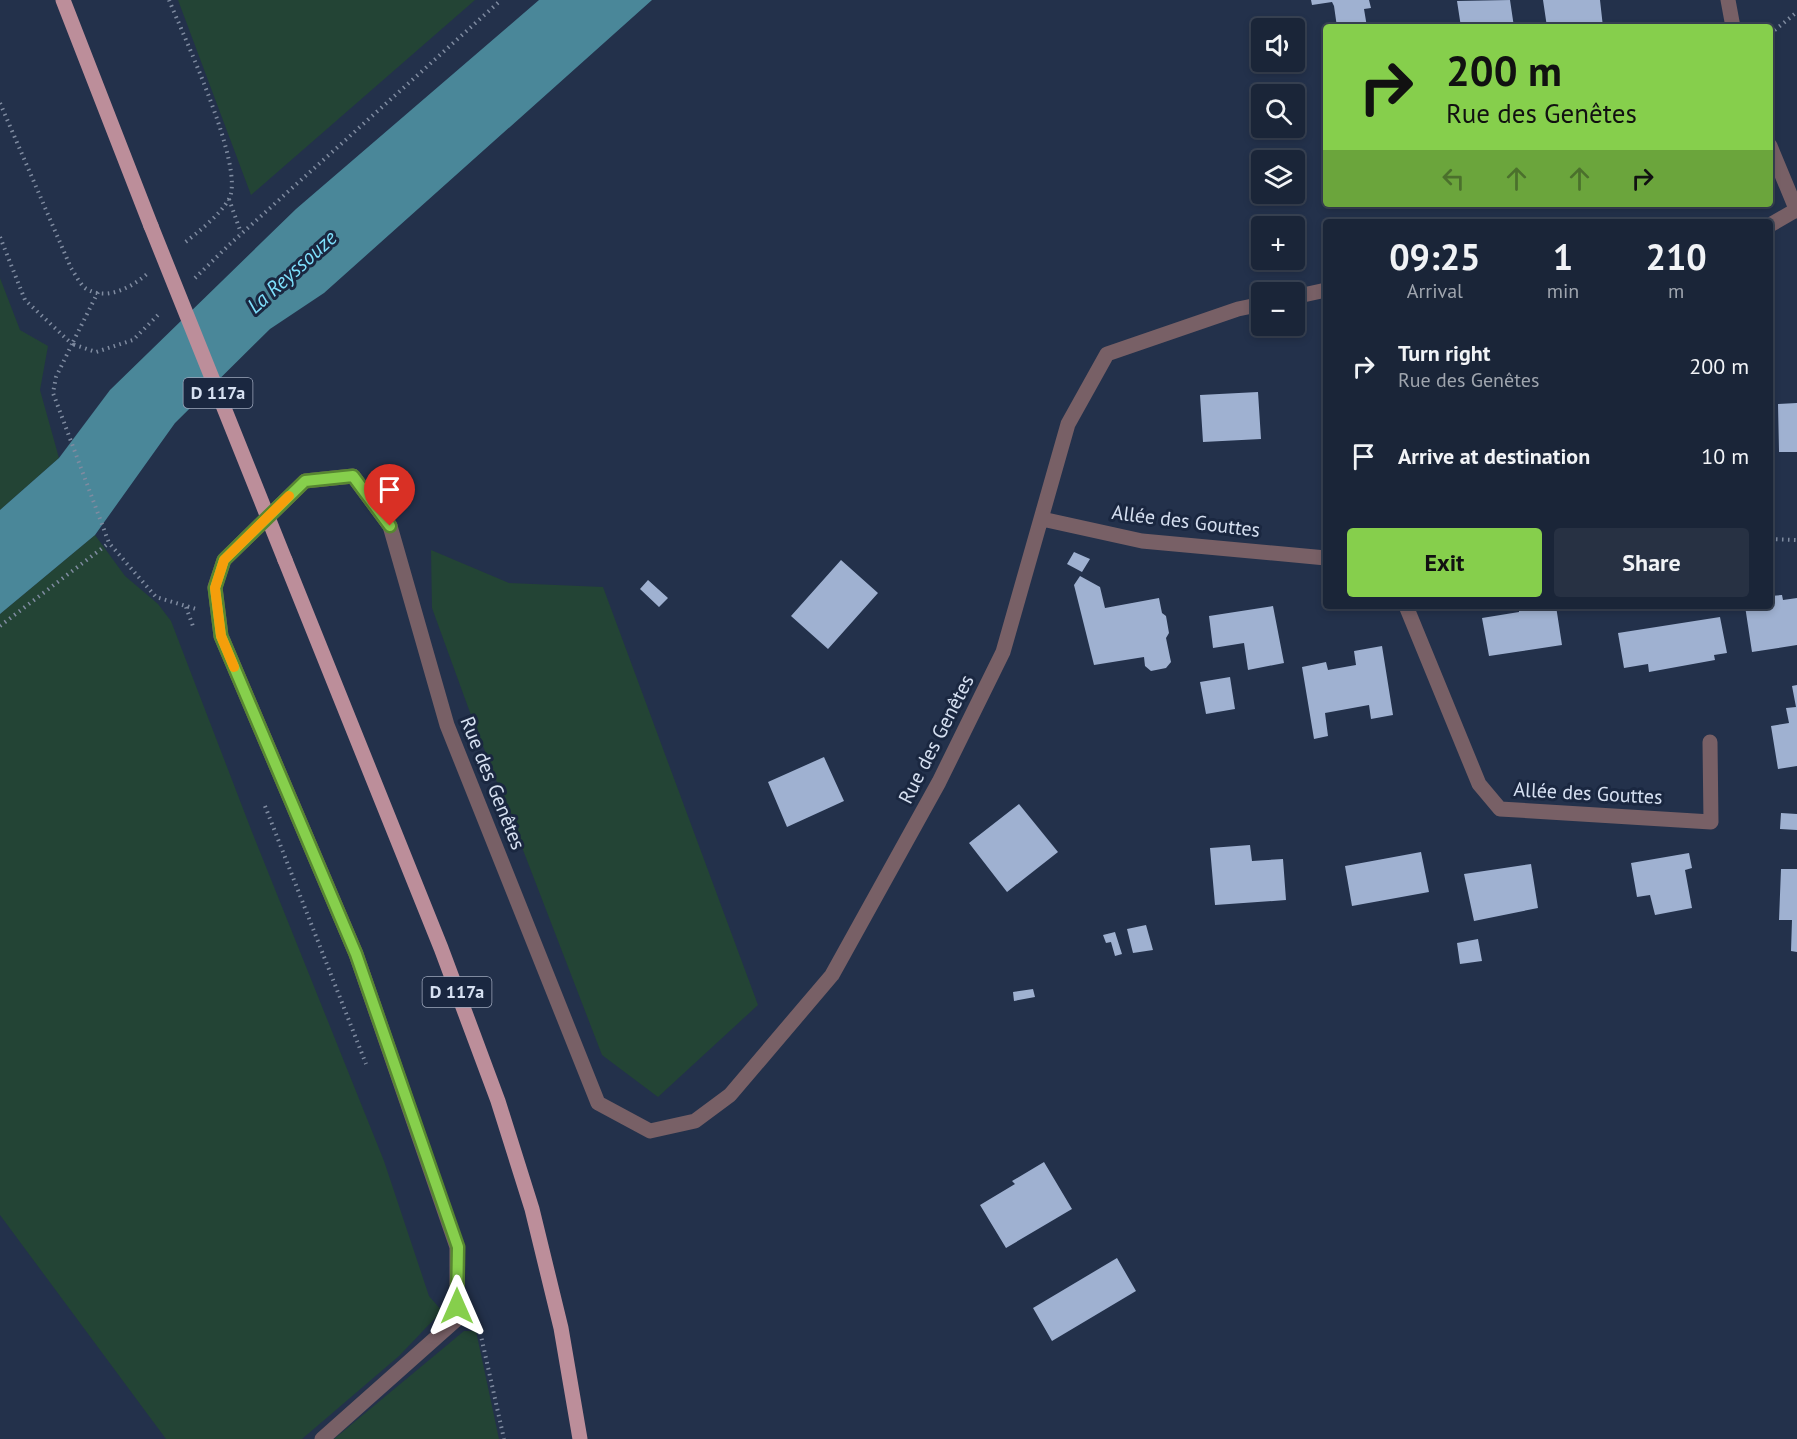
<!DOCTYPE html>
<html lang="en">
<head>
<meta charset="utf-8">
<style>
	body { margin:0; font-family:"PT Sans",sans-serif; background:#273143; color:#f1f3f6; height:100vh; display:flex; flex-direction:column; font-size:22px; white-space:nowrap }
	* { box-sizing:border-box; margin:0 }
	p { font-size:20px; color:#9fa5ae }
	.icon { flex:none; width:33px; height:33px; fill:none; stroke:currentColor; stroke-width:2; stroke-linecap:round; stroke-linejoin:round }
	.map { position:relative; flex:1; overflow:hidden }
	.sheet { position:absolute; left:1323px; top:219px; width:450px; height:390px; display:flex; flex-direction:column; background:#1a2538; border-radius:6px; box-shadow:0 3px 9px #0003,0 0 0 2px #384253 }
	.sheet>* { flex:none }
	.hud { position:absolute; left:1323px; top:24px; width:450px; height:183px; border-radius:6px; box-shadow:0 3px 9px #0003,0 0 0 2px #384253; background:#86cf4c; color:#111; overflow:hidden }
	.controls { position:absolute; left:1251px; top:18px; display:grid; gap:12px }
	.controls a { display:grid; place-items:center; width:54px; height:54px; border-radius:6px; background:#1a2538; box-shadow:0 3px 9px #0003,0 0 0 2px #384253; font-size:30px }
	.pin { position:absolute; display:grid; place-items:center; width:51px; height:51px; color:#fff; margin:-62px -26px; border-radius:50% 50% 50% 0; rotate:-45deg; box-shadow:0 0 6px #0007 }
	.pin .icon { rotate:45deg }
	.me { position:absolute; width:66px; margin:-33px; rotate:0deg; stroke-linejoin:round; filter:drop-shadow(0 0 4px #0008) }
	.turn { display:flex; align-items:center; gap:21px; height:126px; padding:0 24px; font-size:27px }
	.turn .icon { width:78px; height:78px; stroke-width:2.5 }
	.turn b { display:block; font-size:42px; line-height:51px }
	.lanes { display:flex; align-items:center; height:57px; padding:0 24px; background:#0003; justify-content:center; gap:30px; direction:ltr }
	.lanes .off { opacity:.35 }
	.eta { display:flex; justify-content:space-evenly; align-items:center; height:102px; text-align:center }
	.eta b { font-size:36px; font-weight:700; line-height:42px }
	.button { display:flex; gap:12px; margin-top:auto; padding:12px 24px }
	.button a { flex:1; height:69px; border-radius:6px; background:#86cf4c; color:#111; font-size:24px; font-weight:700; line-height:69px; text-align:center }
	.button a+a { background:#273143; color:#f1f3f6 }
	ul { padding:0; list-style:none }
	li { display:flex; align-items:center; gap:18px; height:90px; padding:0 24px }
	li div { flex:1 }
	li b { display:block; font-size:22px }
	li em { font-style:normal }
	.map>svg:first-child { display:block }
</style>
</head>
<body>
<div class="map">
<svg width="1797" height="1439" viewBox="0 0 1797 1439">
	<rect width="100%" height="100%" fill="#23314b"/>
	<path fill="#234435" d="M 178,0 L 475,0 L 251,195 Z
		M 0,278 L 20,330 L 48,346 L 40,390 L 59,458 L 0,510 Z
		M 95,535 L 125,576 L 158,604 L 171,621 L 252,832 L 384,1161 L 429,1296 L 442,1311 L 399,1356 L 302,1439 L 166,1439 L 0,1215 L 0,614 Z
		M 431,550 L 509,583 L 603,587 L 758,1005 L 658,1097 L 602,1055 L 468,707 L 432,608 Z
		M 464,1331 L 476,1331 L 499,1439 L 334,1439 Z"/>
	<path fill="#4a8799" d="M 539,0 L 652,0 L 324,293 L 270,329 L 175,423 L 95,535 L 0,614 L 0,510 L 59,458 L 110,390 L 296,209 Z"/>
	<path fill="#9fb1d1" d="M 1311,0 L 1369,0 L 1371,8 L 1364,9 L 1367,27 L 1337,27 L 1334,6 L 1332,2 L 1312,5 Z
		M 1510,0 L 1514,27 L 1461,27 L 1457,1 Z
		M 1543,0 L 1600,0 L 1603,27 L 1547,27 Z
		M 1258,392 L 1261,439 L 1203,442 L 1200,395 Z
		M 1797,403 L 1797,452 L 1779,452 L 1778,404 Z
		M 1074,552 L 1090,559 L 1082,572 L 1067,564 Z
		M 841,560 L 878,593 L 828,649 L 791,616 Z
		M 1080,576 L 1100,587 L 1105,608 L 1159,598 L 1162,613 L 1166,616 L 1169,633 L 1166,638 L 1171,662 L 1166,668 L 1151,671 L 1145,666 L 1144,657 L 1094,665 L 1074,585 Z
		M 648,580 L 668,598 L 659,607 L 640,589 Z
		M 1782,595 L 1783,600 L 1797,598 L 1797,645 L 1752,652 L 1745,606 L 1770,606 L 1770,596 Z
		M 1273,606 L 1284,663 L 1248,670 L 1244,643 L 1213,648 L 1209,616 Z
		M 1519,606 L 1556,606 L 1562,645 L 1489,656 L 1482,618 L 1519,612 Z
		M 1720,617 L 1727,653 L 1714,655 L 1715,660 L 1649,672 L 1648,664 L 1624,668 L 1618,633 Z
		M 1382,646 L 1393,715 L 1371,719 L 1369,705 L 1325,713 L 1328,736 L 1314,739 L 1302,667 L 1326,662 L 1328,670 L 1356,665 L 1354,651 Z
		M 1230,677 L 1235,709 L 1206,714 L 1200,682 Z
		M 1797,685 L 1797,766 L 1778,769 L 1771,726 L 1789,723 L 1786,708 L 1796,707 L 1792,686 Z
		M 824,757 L 844,801 L 787,827 L 768,782 Z
		M 1019,804 L 1058,852 L 1007,892 L 969,843 Z
		M 1781,813 L 1797,814 L 1797,830 L 1780,829 Z
		M 1250,845 L 1252,861 L 1283,859 L 1286,900 L 1215,905 L 1210,848 Z
		M 1421,852 L 1429,892 L 1352,906 L 1345,866 Z
		M 1689,853 L 1692,868 L 1685,870 L 1692,908 L 1655,915 L 1650,895 L 1637,897 L 1631,863 Z
		M 1531,864 L 1538,908 L 1474,921 L 1464,874 Z
		M 1781,869 L 1797,869 L 1797,952 L 1791,951 L 1792,920 L 1779,920 Z
		M 1146,925 L 1153,950 L 1133,953 L 1127,929 Z
		M 1115,932 L 1122,954 L 1115,956 L 1111,942 L 1106,943 L 1103,935 Z
		M 1478,939 L 1482,961 L 1460,964 L 1457,943 Z
		M 1033,989 L 1035,997 L 1014,1001 L 1013,992 Z
		M 1044,1162 L 1072,1209 L 1006,1248 L 980,1205 L 1015,1184 L 1012,1181 Z
		M 1117,1258 L 1136,1291 L 1052,1341 L 1033,1308 Z"/>
	<g fill="none" stroke-linecap="round" stroke-linejoin="round">
		<path stroke="#7f8ba0" stroke-width="4" stroke-dasharray="1.5 4.5" stroke-linecap="butt" d="M 169,0 C 183,35 246,168 229,199 C 220,215 197,233 183,244
			M 1770,34 L 1797,12
			M 0,103 L 71,268 C 75,274 80,284 85,288 C 106,302 132,287 147,274
			M 229,199 L 241,233
			M 0,237 L 25,300 L 72,344 L 56,377 L 53,393 L 109,543 L 156,597 L 196,609
			M 195,278 L 230,244 L 501,0
			M 98,292 L 72,344 L 96,352 L 133,340 L 160,313
			M 1770,539 L 1797,540
			M 186,607 L 194,629
			M 0,626 L 109,543
			M 265,806 L 366,1064
			M 479,1327 L 504,1439"/>
		<path stroke="#786066" stroke-width="15" d="M 1728,0 L 1733,27
			M 1770,146 L 1797,211
			M 1770,225 L 1796,210
			M 1294,297 L 1326,290
			M 1042,519 L 1142,541 L 1326,558
			M 1406,606 L 1479,784 L 1500,809 L 1711,822 L 1710,742
			M 322,1439 L 457,1319 L 457,1247 L 356,954 L 221,636 L 215,587 L 224,560 L 305,481 L 353,476 L 390,526 L 447,725 L 598,1103 L 650,1131 L 695,1121 L 730,1095 L 832,975 L 939,782 L 1003,652 L 1068,424 L 1107,354 L 1238,309 L 1262,304"/>
		<path stroke="#bc8e9a" stroke-width="15" d="M 63,0 L 151,226
			M 285,560 L 441,948 L 498,1101 L 532,1209 L 561,1328 L 580,1439"/>
		<path stroke="#bc8e9a" stroke-width="15" d="M 151,226 L 285,560"/>
	</g>
	<g fill="none" stroke-linecap="round" stroke-linejoin="round">
		<g stroke="#578731" stroke-width="15">
			<path id="route" d="M 390,526 L 353,476 L 305,481 L 224,560 L 215,588 L 221,636 L 356,954 L 450,1224 L 458,1247 L 457,1306"/>
		</g>
		<use href="#route" stroke="#86cf4c" stroke-width="10"/>
		<path stroke="#f59e0b" stroke-width="10" d="M 234,667 L 221,636 L 215,588 L 224,560 L 289,496"/>
	</g>
	<g text-anchor="middle" stroke-width="6" stroke-linejoin="round" paint-order="stroke">
		<g fill="#1a2740" stroke="#9ea8bc" stroke-width="1.5">
			<rect x="183.5" y="378" width="69" height="30" rx="4.5"/>
			<rect x="422.5" y="977" width="69" height="30" rx="4.5"/>
		</g>
		<g font-size="18" font-weight="bold" fill="#d6e0f1">
			<text x="218" y="399">D 117a</text>
			<text x="457" y="998">D 117a</text>
		</g>
		<g font-size="20" fill="#d6e0f1" stroke="#1a2740">
			<text transform="translate(1186 521) rotate(7)" y="7">Allée des Gouttes</text>
			<text transform="translate(936 739) rotate(-63)" y="7">Rue des Genêtes</text>
			<text transform="translate(493 783) rotate(68)" y="7">Rue des Genêtes</text>
			<text transform="translate(1588 793) rotate(3)" y="7">Allée des Gouttes</text>
		</g>
		<g font-size="21" font-style="italic" fill="#7edffb" stroke="#1a2740">
			<text transform="translate(292 272) rotate(-42)" y="7">La Reyssouze</text>
		</g>
	</g>
</svg>
<div class="controls">
<a><svg class="icon" aria-label="sound" viewBox="0 0 24 24"><path d="M4 9h4l5-4v14l-5-4H4zM17 9q2 3 0 6"/></svg></a>
<a><svg class="icon" aria-label="search" viewBox="0 0 24 24"><circle cx="10" cy="10" r="6"/><path d="M15 15l6 6"/></svg></a>
<a><svg class="icon" aria-label="layers" viewBox="0 0 24 24"><path d="M12 4l9 5-9 5-9-5zM3 14l9 5 9-5"/></svg></a>
<a>+</a>
<a>−</a>
</div>
<div class="pin" style="left:390px;top:526px;background:#d93025"><svg class="icon" aria-label="arrive" viewBox="0 0 24 24"><path d="M6 21V4h12l-3 4 3 4H6"/></svg></div>
<svg class="me" style="left:457px;top:1306px" viewBox="-20 -20 40 40"><path d="M0-17L14 15 0 8-14 15z" fill="#86cf4c" stroke="#fff" stroke-width="4"/></svg>
<div class="hud">
<div class="turn"><svg class="icon" aria-label="right" viewBox="0 0 24 24"><path d="M7 20v-9h11M14 6l5 5-5 5"/></svg><div><b>200 m</b>Rue des Genêtes</div></div>
<div class="lanes"><svg class="icon off" aria-label="left" viewBox="0 0 24 24"><path d="M17 20v-9H6M10 6l-5 5 5 5"/></svg><svg class="icon off" aria-label="ahead" viewBox="0 0 24 24"><path d="M12 20V5M6 11l6-6 6 6"/></svg><svg class="icon off" aria-label="ahead" viewBox="0 0 24 24"><path d="M12 20V5M6 11l6-6 6 6"/></svg><svg class="icon" aria-label="right" viewBox="0 0 24 24"><path d="M7 20v-9h11M14 6l5 5-5 5"/></svg></div>
</div>
<section class="sheet">
<div class="eta">
<div><b>09:25</b><p>Arrival</p></div>
<div><b>1</b><p>min</p></div>
<div><b>210</b><p>m</p></div>
</div>
<ul>
<li><svg class="icon" aria-label="right" viewBox="0 0 24 24"><path d="M7 20v-9h11M14 6l5 5-5 5"/></svg><div><b>Turn right</b><p>Rue des Genêtes</p></div><em>200 m</em></li>
<li><svg class="icon" aria-label="arrive" viewBox="0 0 24 24"><path d="M6 21V4h12l-3 4 3 4H6"/></svg><div><b>Arrive at destination</b></div><em>10 m</em></li>
</ul>
<div class="button"><a>Exit</a><a>Share</a></div>
</section>
</div>
</body>
</html>
